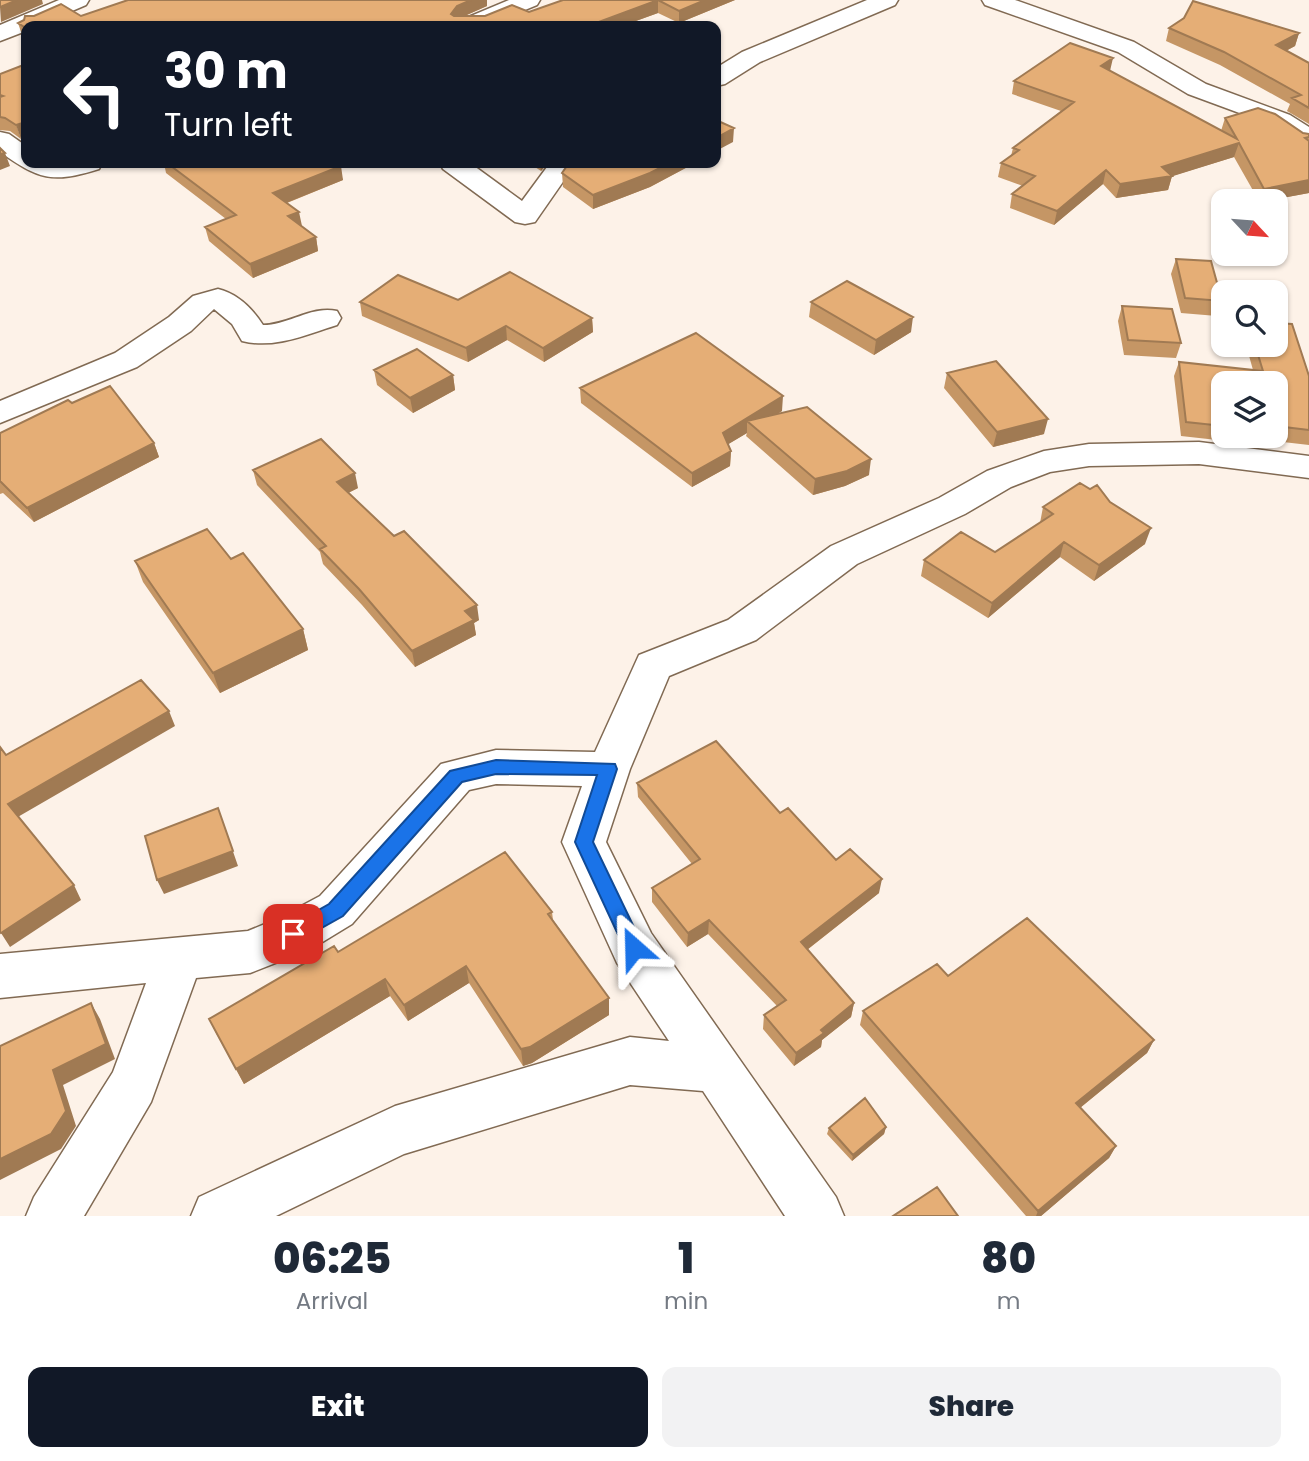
<!DOCTYPE html>
<html lang="en">
<head>
<meta charset="utf-8">
<style>
	body { margin:0; font-family:Poppins,sans-serif; background:#f2f2f3; color:#1f2937; height:100vh; display:flex; flex-direction:column; font-size:26px; white-space:nowrap }
	* { box-sizing:border-box; margin:0 }
	p { font-size:23px; color:#747a83 }
	.icon { flex:none; width:38px; height:38px; fill:none; stroke:currentColor; stroke-width:2; stroke-linecap:round; stroke-linejoin:round }
	.map { position:relative; height:1216px; overflow:hidden }
	.panel { display:flex; flex-direction:column; background:#fff; flex:1 }
	.panel>* { flex:none }
	.guide { position:absolute; left:21px; top:21px; width:700px; height:147px; border-radius:14px; box-shadow:0 2px 5px #0004; background:#111827; color:#fff; overflow:hidden }
	.needle { width:46px; rotate:116deg }
	.controls { position:absolute; left:1211px; top:189px; display:grid; gap:14px }
	.controls a { display:grid; place-items:center; width:77px; height:77px; border-radius:14px; background:#fff; box-shadow:0 2px 5px #0004; font-size:35px }
	.pin { position:absolute; display:grid; place-items:center; width:60px; height:60px; color:#fff; margin:-30px; border-radius:14px; box-shadow:0 4px 10px #0006 }
	.me { position:absolute; width:77px; margin:-38px; rotate:335deg; stroke-linejoin:round; filter:drop-shadow(0 0 5px #0008) }
	.turn { display:flex; align-items:center; gap:24px; height:147px; padding:0 28px; font-size:32px }
	.turn .icon { width:91px; height:91px; stroke-width:2.5 }
	.turn b { display:block; font-size:49px; line-height:60px }
	.eta { display:flex; justify-content:space-evenly; align-items:center; height:119px; text-align:center }
	.eta b { font-size:42px; font-weight:800; line-height:49px }
	.cta { display:flex; gap:14px; margin-top:auto; padding:14px 28px }
	.cta a { flex:1; height:80px; border-radius:14px; background:#111827; color:#fff; font-size:28px; font-weight:800; line-height:80px; text-align:center }
	.cta a+a { background:#f2f2f3; color:#1f2937 }
	.map>svg:first-child { display:block }
</style>
</head>
<body>
<div class="map">
<svg width="1309" height="1216" viewBox="0 0 1309 1216">
	<rect width="100%" height="100%" fill="#fdf2e8"/>
	<g fill="none" stroke-linecap="round" stroke-linejoin="round">
		<g stroke="#816a53" stroke-width="3">
			<path id="street" d="M 59,0 L 89,0 L 86,5 L 37,26 L 26,26 L 26,31 L 0,41 L 0,25 Z
				M 509,0 L 540,0 L 537,5 L 486,26 L 455,26 L 459,21 Z
				M 867,0 L 898,0 L 895,5 L 760,62 L 725,84 L 716,86 L 716,68 L 742,52 Z
				M 982,0 L 1015,0 L 1134,42 L 1206,84 L 1290,115 L 1309,127 L 1309,146 L 1300,144 L 1272,125 L 1188,94 L 1118,52 L 985,5 Z
				M 0,132 L 9,134 L 26,146 L 26,163 L 102,163 L 99,169 C 51,184 39,179 0,152 Z
				M 440,163 L 470,163 L 522,201 L 550,163 L 576,163 L 535,222 L 525,224 L 515,222 L 443,169 Z
				M 218,289 C 238,294 252,308 263,325 C 289,325 312,305 337,311 L 341,318 L 337,325 C 305,335 275,349 242,341 L 232,324 L 214,309 L 191,331 L 137,367 L 0,423 L 0,401 L 115,353 L 169,317 L 193,296 Z
				M 1199,442 L 1309,456 L 1309,478 L 1199,464 L 1089,466 L 1050,472 L 1011,487 L 965,514 L 857,564 L 756,640 L 669,676 L 630,769 L 606,842 L 651,933 L 836,1197 L 844,1216 L 785,1216 L 703,1091 L 630,1085 L 404,1154 L 276,1216 L 191,1216 L 199,1197 L 395,1106 L 630,1037 L 669,1041 L 617,963 L 562,842 L 582,786 L 496,784 L 469,790 L 352,924 L 311,949 L 250,973 L 196,978 L 151,1102 L 84,1216 L 26,1216 L 34,1197 L 113,1072 L 146,983 L 0,998 L 0,954 L 248,931 L 277,919 L 320,896 L 441,764 L 496,750 L 595,752 L 639,655 L 728,620 L 831,546 L 939,498 L 987,471 L 1044,451 L 1089,444 Z"/>
		</g>
		<use href="#street" fill="#fff" fill-rule="evenodd"/>
	</g>
	<path fill="#c59665" d="M 563,0 L 735,0 L 679,23 L 658,13 L 622,26 L 26,26 L 26,38 L 22,35 L 18,23 L 81,16 L 487,6 L 464,16 L 485,16 L 529,12 Z
		M 1169,28 L 1299,33 L 1295,46 L 1286,51 L 1309,63 L 1309,124 L 1287,111 L 1290,104 L 1220,65 L 1166,41 Z
		M 1110,71 L 1221,131 L 1225,118 L 1309,134 L 1309,193 L 1266,201 L 1259,201 L 1234,157 L 1172,176 L 1168,190 L 1116,198 L 1103,184 L 1054,225 L 1010,208 L 1012,194 L 1023,186 L 998,177 L 1001,163 L 1011,156 L 1013,148 L 1061,111 L 1012,94 L 1014,81 Z
		M 0,74 L 21,139 L 10,131 L 0,130 Z
		M 164,163 L 336,163 L 343,180 L 287,203 L 301,226 L 316,237 L 318,251 L 253,278 L 209,241 L 205,227 L 226,219 L 166,173 Z
		M 529,163 L 548,163 L 541,171 Z
		M 569,163 L 695,163 L 650,187 L 593,209 L 563,187 L 562,173 Z
		M 1176,259 L 1222,301 L 1217,316 L 1181,313 L 1171,274 Z
		M 458,300 L 592,318 L 593,332 L 544,362 L 507,340 L 468,362 L 362,316 L 360,302 Z
		M 811,302 L 911,332 L 874,355 L 809,317 Z
		M 1122,306 L 1181,343 L 1176,358 L 1124,355 L 1118,321 Z
		M 1246,345 L 1276,345 L 1309,376 L 1309,445 L 1230,436 L 1276,436 L 1276,383 L 1223,383 L 1223,436 L 1228,436 L 1226,441 L 1181,436 L 1174,376 L 1179,362 L 1253,370 Z
		M 374,370 L 453,375 L 455,390 L 413,413 L 377,385 Z
		M 947,373 L 1044,434 L 993,447 L 944,388 Z
		M 580,388 L 782,411 L 777,414 L 869,475 L 845,486 L 813,495 L 746,436 L 747,433 L 728,444 L 731,451 L 730,466 L 692,487 L 581,403 Z
		M 72,403 L 154,443 L 159,457 L 34,522 L 3,493 L 0,494 L 0,433 Z
		M 253,470 L 358,488 L 348,493 L 479,620 L 474,623 L 476,635 L 415,667 L 362,605 L 323,564 L 320,552 L 257,485 Z
		M 1110,502 L 1145,544 L 1094,581 L 1060,557 L 988,618 L 921,576 L 924,560 L 995,552 L 1040,523 L 1043,507 Z
		M 231,559 L 303,629 L 308,650 L 220,693 L 143,582 L 135,561 Z
		M 637,783 L 780,813 L 836,860 L 879,893 L 807,950 L 854,1003 L 851,1017 L 822,1040 L 821,1047 L 794,1066 L 763,1029 L 764,1015 L 777,1006 L 708,934 L 687,947 L 652,902 L 652,888 L 692,864 L 638,797 Z
		M 552,912 L 553,920 L 609,998 L 609,1015 L 532,1063 L 523,1066 L 469,983 L 408,1021 L 390,996 L 244,1084 L 217,1035 L 209,1019 L 338,952 Z
		M 948,976 L 1154,1040 L 1147,1053 L 1080,1108 L 1116,1146 L 1109,1158 L 1041,1216 L 1026,1216 L 860,1025 L 863,1011 Z
		M 886,1127 L 884,1134 L 852,1161 L 827,1134 L 829,1128 Z"/>
	<path fill="#a07a53" d="M 17,0 L 42,0 L 43,4 L 1,22 L 0,7 Z
		M 471,0 L 487,0 L 487,6 L 458,19 L 451,14 L 457,6 Z
		M 658,0 L 658,13 L 622,26 L 588,26 Z
		M 705,0 L 735,0 L 679,23 L 679,11 Z
		M 1299,33 L 1295,46 L 1272,58 L 1276,45 Z
		M 1113,58 L 1110,71 L 1101,66 Z
		M 26,122 L 26,137 L 21,139 L 16,125 Z
		M 734,128 L 733,142 L 716,151 L 716,138 Z
		M 1239,143 L 1234,157 L 1170,177 L 1172,176 L 1168,190 L 1116,198 L 1120,184 L 1162,167 Z
		M 5,153 L 10,166 L 0,170 L 0,154 Z
		M 540,163 L 548,163 L 541,171 Z
		M 670,163 L 695,163 L 650,187 L 593,209 L 593,195 Z
		M 341,166 L 343,180 L 276,207 L 273,193 Z
		M 1106,170 L 1103,184 L 1054,225 L 1057,211 Z
		M 1309,180 L 1309,193 L 1266,201 L 1260,201 L 1264,189 Z
		M 299,212 L 302,226 L 291,230 L 288,216 Z
		M 316,237 L 318,251 L 253,278 L 250,264 Z
		M 913,317 L 911,332 L 874,355 L 876,340 Z
		M 592,318 L 593,332 L 544,362 L 543,348 Z
		M 506,326 L 507,340 L 468,362 L 466,348 Z
		M 453,375 L 455,390 L 413,413 L 410,398 Z
		M 783,396 L 782,411 L 755,428 L 747,421 L 747,433 L 722,448 L 723,433 Z
		M 1048,419 L 1044,434 L 993,447 L 997,432 Z
		M 154,443 L 159,457 L 34,522 L 27,508 Z
		M 731,451 L 730,466 L 692,487 L 692,473 Z
		M 871,459 L 869,475 L 845,486 L 813,495 L 815,479 Z
		M 355,473 L 358,488 L 340,497 L 337,482 Z
		M 1151,528 L 1145,544 L 1094,581 L 1099,565 Z
		M 1064,542 L 1060,557 L 988,618 L 992,603 Z
		M 477,605 L 479,620 L 474,623 L 476,635 L 415,667 L 412,651 L 465,611 Z
		M 303,629 L 308,650 L 220,693 L 213,673 Z
		M 169,711 L 175,726 L 16,818 L 8,804 Z
		M 218,808 L 238,866 L 164,894 L 157,880 Z
		M 882,879 L 879,893 L 799,956 L 801,942 Z
		M 74,885 L 81,900 L 10,947 L 1,933 Z
		M 709,920 L 708,934 L 687,947 L 688,933 Z
		M 466,966 L 469,983 L 408,1021 L 404,1005 Z
		M 385,979 L 390,996 L 244,1084 L 236,1069 Z
		M 609,998 L 609,1015 L 532,1063 L 523,1066 L 521,1049 Z
		M 91,1003 L 100,1019 L 115,1059 L 63,1085 L 76,1126 L 61,1149 L 0,1180 L 0,1159 Z
		M 854,1003 L 851,1017 L 822,1040 L 821,1047 L 794,1066 L 796,1053 L 821,1030 Z
		M 1154,1040 L 1147,1053 L 1070,1116 L 1076,1103 Z
		M 886,1127 L 884,1134 L 852,1161 L 853,1155 Z
		M 1116,1146 L 1109,1158 L 1041,1216 L 1036,1216 L 1038,1211 Z"/>
	<path fill="#e5ae76" stroke="#a07a53" stroke-width="2" d="M 0,0 L 17,0 L 0,7 Z
		M 128,0 L 471,0 L 457,6 L 451,14 L 454,16 L 485,16 L 512,5 L 529,12 L 563,0 L 705,0 L 679,11 L 658,0 L 588,26 L 26,26 L 26,28 L 18,23 L 24,20 L 25,16 L 34,16 L 61,4 L 81,16 Z
		M 1193,1 L 1299,33 L 1276,45 L 1309,63 L 1309,108 L 1292,98 L 1301,95 L 1224,52 L 1169,28 L 1184,18 Z
		M 1070,43 L 1113,58 L 1101,66 L 1237,139 L 1225,118 L 1258,108 L 1275,114 L 1303,133 L 1309,134 L 1309,137 L 1305,138 L 1309,141 L 1309,180 L 1264,189 L 1239,143 L 1162,167 L 1172,176 L 1120,184 L 1106,170 L 1057,211 L 1012,194 L 1035,176 L 1001,163 L 1019,150 L 1013,148 L 1074,102 L 1014,81 Z
		M 26,64 L 26,122 L 16,125 L 5,118 L 0,117 L 0,97 L 3,96 L 0,95 L 0,74 Z
		M 716,120 L 734,128 L 716,138 Z
		M 0,148 L 5,153 L 0,154 Z
		M 167,163 L 336,163 L 341,166 L 273,193 L 299,212 L 288,216 L 316,237 L 250,264 L 205,227 L 236,215 Z
		M 569,163 L 670,163 L 650,173 L 593,195 L 562,173 Z
		M 1176,259 L 1211,261 L 1222,301 L 1185,298 Z
		M 510,272 L 592,318 L 543,348 L 506,326 L 466,348 L 360,302 L 398,275 L 458,300 Z
		M 847,281 L 913,317 L 876,340 L 811,302 Z
		M 1122,306 L 1172,309 L 1181,343 L 1128,340 Z
		M 1276,323 L 1292,324 L 1309,376 L 1309,430 L 1276,426 L 1276,383 L 1223,383 L 1223,426 L 1186,422 L 1179,362 L 1263,371 L 1255,345 L 1276,345 Z
		M 696,333 L 783,396 L 723,433 L 731,451 L 692,473 L 580,388 Z
		M 417,349 L 453,375 L 410,398 L 374,370 Z
		M 996,361 L 1048,419 L 997,432 L 947,373 Z
		M 110,386 L 154,443 L 27,508 L 0,481 L 0,433 L 68,400 L 72,403 Z
		M 807,407 L 871,459 L 847,471 L 815,479 L 747,421 Z
		M 321,439 L 355,473 L 337,482 L 394,536 L 404,531 L 477,605 L 465,611 L 474,620 L 412,651 L 359,589 L 320,549 L 326,546 L 253,470 Z
		M 1080,483 L 1090,489 L 1097,485 L 1110,502 L 1151,528 L 1099,565 L 1064,542 L 992,603 L 924,560 L 961,532 L 995,552 L 1053,514 L 1043,507 Z
		M 207,529 L 231,559 L 243,553 L 303,629 L 213,673 L 135,561 Z
		M 141,680 L 169,711 L 8,804 L 74,885 L 1,933 L 0,932 L 0,747 L 6,755 Z
		M 716,741 L 780,813 L 788,808 L 836,860 L 850,849 L 882,879 L 801,942 L 854,1003 L 821,1030 L 824,1033 L 796,1053 L 764,1015 L 786,1000 L 709,920 L 688,933 L 652,888 L 700,859 L 637,783 Z
		M 218,808 L 233,851 L 157,880 L 145,836 Z
		M 505,852 L 552,912 L 548,914 L 609,998 L 530,1047 L 521,1049 L 466,966 L 404,1005 L 385,979 L 236,1069 L 209,1019 L 334,946 L 338,952 Z
		M 1027,918 L 1154,1040 L 1076,1103 L 1116,1146 L 1038,1211 L 863,1011 L 937,964 L 948,976 Z
		M 91,1003 L 106,1044 L 53,1070 L 66,1111 L 51,1134 L 0,1159 L 0,1046 Z
		M 865,1098 L 886,1127 L 853,1155 L 829,1128 Z
		M 937,1187 L 958,1216 L 893,1216 Z"/>
	<path fill="#1a73e8" stroke="#114b97" stroke-width="2" d="M 496,760 L 615,764 L 617,769 L 593,842 L 644,948 L 641,954 L 634,956 L 627,954 L 575,842 L 597,775 L 496,774 L 462,782 L 343,916 L 300,940 L 293,943 L 287,940 L 284,934 L 287,928 L 329,904 L 450,771 Z"/>
</svg>
<div class="controls">
<a><svg class="needle" viewBox="-14 -14 28 28"><path d="M0-13l5 13h-10z" fill="#e53935"/><path d="M0 13l5-13h-10z" fill="#747a83"/></svg></a>
<a><svg class="icon" aria-label="search" viewBox="0 0 24 24"><circle cx="10" cy="10" r="6"/><path d="M15 15l6 6"/></svg></a>
<a><svg class="icon" aria-label="layers" viewBox="0 0 24 24"><path d="M12 4l9 5-9 5-9-5zM3 14l9 5 9-5"/></svg></a>
</div>
<div class="pin" style="left:293px;top:934px;background:#d93025"><svg class="icon" aria-label="arrive" viewBox="0 0 24 24"><path d="M6 21V4h12l-3 4 3 4H6"/></svg></div>
<svg class="me" style="left:634px;top:948px" viewBox="-20 -20 40 40"><path d="M0-17L14 15 0 8-14 15z" fill="#1a73e8" stroke="#fff" stroke-width="4"/></svg>
<div class="guide">
<div class="turn"><svg class="icon" aria-label="left" viewBox="0 0 24 24"><path d="M17 20v-9H6M10 6l-5 5 5 5"/></svg><div><b>30 m</b>Turn left</div></div>
</div>
</div>
<section class="panel">
<div class="eta">
<div><b>06:25</b><p>Arrival</p></div>
<div><b>1</b><p>min</p></div>
<div><b>80</b><p>m</p></div>
</div>
<div class="cta"><a>Exit</a><a>Share</a></div>
</section>
</body>
</html>
